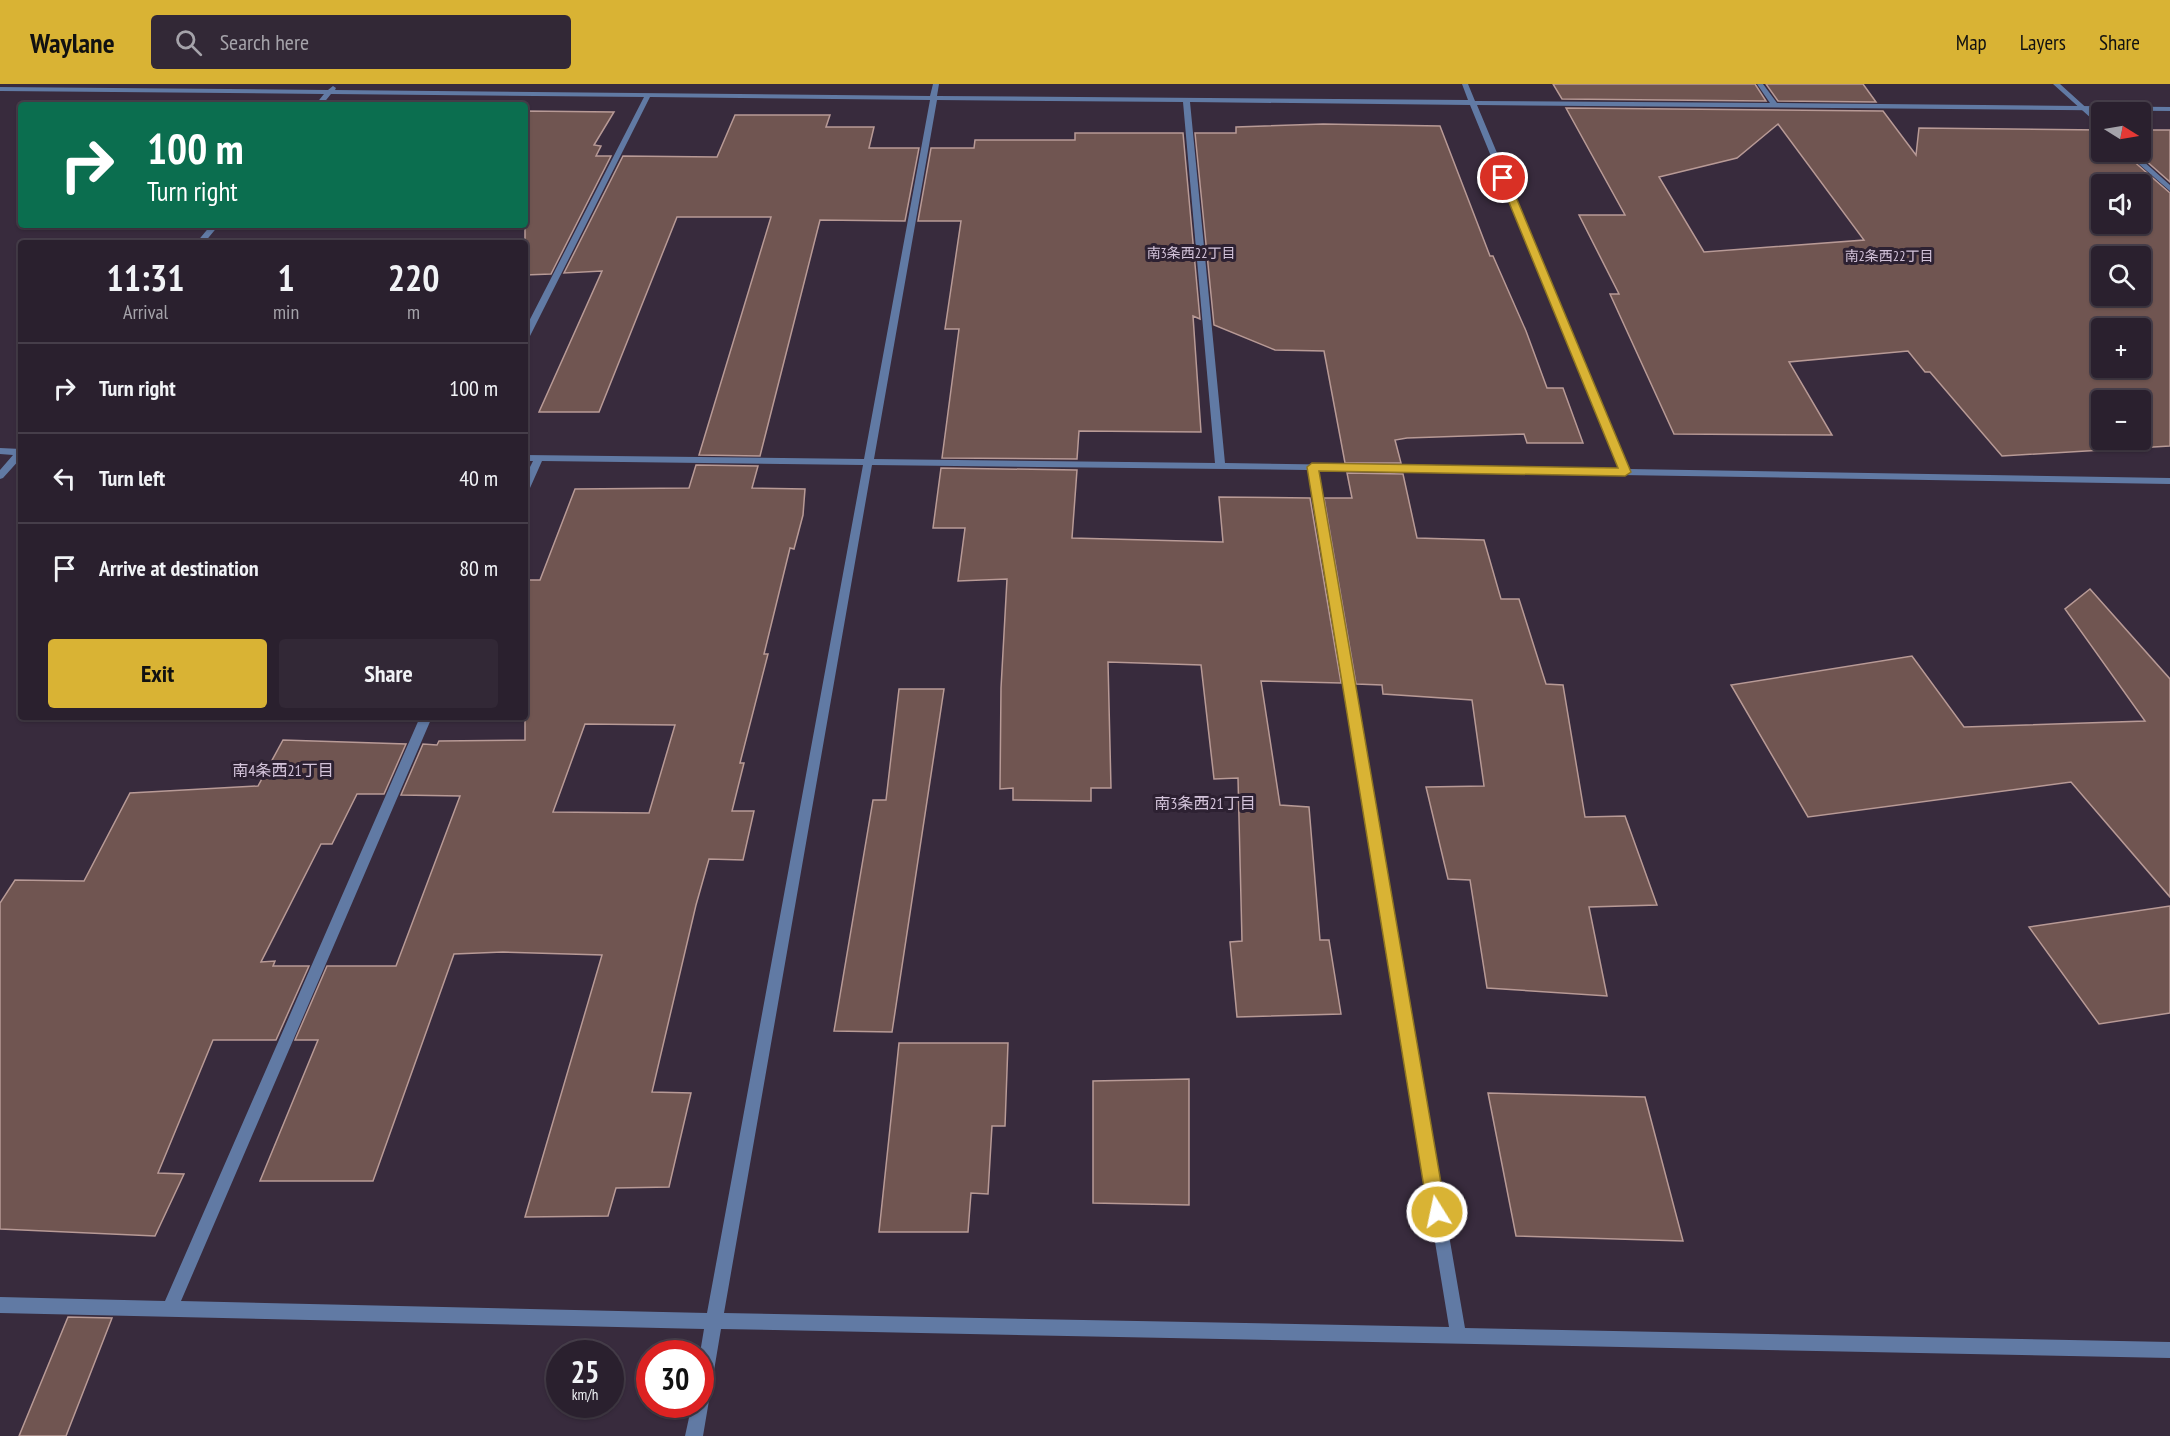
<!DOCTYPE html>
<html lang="en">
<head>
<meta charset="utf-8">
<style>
	body { margin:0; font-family:"PT Sans Narrow","Noto Sans JP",sans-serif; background:#322836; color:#f1f3f6; height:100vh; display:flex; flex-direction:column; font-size:22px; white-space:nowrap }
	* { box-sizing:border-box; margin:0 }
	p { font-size:20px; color:#a5a3aa }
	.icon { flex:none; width:33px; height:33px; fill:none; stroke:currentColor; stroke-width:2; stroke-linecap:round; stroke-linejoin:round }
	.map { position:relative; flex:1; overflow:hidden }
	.sheet { position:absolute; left:18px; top:156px; width:510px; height:480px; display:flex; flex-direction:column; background:#2a202e; border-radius:6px; box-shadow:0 2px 4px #0004,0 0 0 2px #463e4a }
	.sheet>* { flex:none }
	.top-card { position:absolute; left:18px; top:18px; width:510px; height:126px; border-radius:6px; box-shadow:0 2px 4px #0004,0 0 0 2px #463e4a; background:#0b6e4f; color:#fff; overflow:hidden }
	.needle { width:39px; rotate:101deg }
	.fabs { position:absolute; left:2091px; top:18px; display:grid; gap:12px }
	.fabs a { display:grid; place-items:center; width:60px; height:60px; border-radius:6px; background:#2a202e; box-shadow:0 2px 4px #0004,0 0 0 2px #463e4a; font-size:30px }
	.speed { position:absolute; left:546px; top:1256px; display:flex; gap:12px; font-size:30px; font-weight:700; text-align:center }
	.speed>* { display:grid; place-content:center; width:78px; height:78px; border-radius:50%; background:#2a202e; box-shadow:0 2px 4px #0004,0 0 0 2px #463e4a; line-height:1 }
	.speed small { font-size:15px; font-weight:400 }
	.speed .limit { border:9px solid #d22; background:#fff; color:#111 }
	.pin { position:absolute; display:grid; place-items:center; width:51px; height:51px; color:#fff; margin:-26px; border:3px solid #fff; border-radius:50%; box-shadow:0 2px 6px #0007 }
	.me { position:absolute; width:66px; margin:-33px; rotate:350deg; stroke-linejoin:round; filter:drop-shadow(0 0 4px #0008) }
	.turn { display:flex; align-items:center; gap:21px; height:126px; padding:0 30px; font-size:27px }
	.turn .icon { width:78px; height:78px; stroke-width:2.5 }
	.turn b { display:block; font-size:42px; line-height:51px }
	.eta { display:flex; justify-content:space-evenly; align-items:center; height:102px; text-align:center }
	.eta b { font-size:36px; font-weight:600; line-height:42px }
	.cta { display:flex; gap:12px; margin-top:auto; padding:12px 30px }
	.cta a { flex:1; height:69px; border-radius:6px; background:#d9b334; color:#111; font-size:24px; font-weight:600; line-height:69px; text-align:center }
	.cta a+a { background:#322836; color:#f1f3f6 }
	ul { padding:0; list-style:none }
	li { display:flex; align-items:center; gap:18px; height:90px; padding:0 30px; border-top:2px solid #463e4a }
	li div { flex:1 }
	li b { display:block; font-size:22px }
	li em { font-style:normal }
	header { display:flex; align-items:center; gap:36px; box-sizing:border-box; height:84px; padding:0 30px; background:#d9b334; color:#111 }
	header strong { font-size:28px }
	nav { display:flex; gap:33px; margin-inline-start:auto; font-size:21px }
	.search { width:420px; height:54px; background:#322836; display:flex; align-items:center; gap:15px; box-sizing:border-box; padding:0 21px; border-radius:6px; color:#a5a3aa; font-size:22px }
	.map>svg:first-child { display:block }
</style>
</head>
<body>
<header>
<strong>Waylane</strong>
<div class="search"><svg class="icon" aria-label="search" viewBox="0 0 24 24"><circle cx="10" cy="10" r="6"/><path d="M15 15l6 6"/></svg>Search here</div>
<nav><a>Map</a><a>Layers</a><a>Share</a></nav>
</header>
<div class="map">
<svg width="2170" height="1352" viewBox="0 0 2170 1352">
	<rect width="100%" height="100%" fill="#382b3d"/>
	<path fill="#705551" stroke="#b89a96" stroke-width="1.5" fill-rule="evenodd" d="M 1553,0 L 1755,0 L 1766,17 L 1562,15 Z
		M 1766,0 L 1863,0 L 1876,18 L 1778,17 Z
		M 1566,24 L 1883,27 L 1916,71 L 1919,44 L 2102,46 L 2102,68 L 2123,68 L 2170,109 L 2170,362 L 2002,372 L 1930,288 L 1925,288 L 1908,267 L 1789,278 L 1832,351 L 1674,350 L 1610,210 L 1619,210 L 1579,131 L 1625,131 ZM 1778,40 L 1864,156 L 1704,168 L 1659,93 L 1737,74 ZM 2102,100 L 2140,100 L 2140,140 L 2102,140 ZM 2102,172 L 2140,172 L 2140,212 L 2102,212 ZM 2102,244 L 2140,244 L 2140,284 L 2102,284 ZM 2102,316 L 2140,316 L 2140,356 L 2102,356 Z
		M 525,27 L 614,28 L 594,61 L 601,62 L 596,72 L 611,72 L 551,190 L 525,191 Z
		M 735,31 L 830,31 L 826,43 L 874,43 L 869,64 L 919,64 L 905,137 L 820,136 L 760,372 L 699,371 L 771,133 L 677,133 L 599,328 L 539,328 L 602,187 L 564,189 L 623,72 L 717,73 Z
		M 1323,40 L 1440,42 L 1490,172 L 1493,172 L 1526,247 L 1547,304 L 1563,304 L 1583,359 L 1527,359 L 1524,350 L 1407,354 L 1395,356 L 1401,379 L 1345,379 L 1324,267 L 1275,266 L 1214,241 L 1195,49 L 1236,49 L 1236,43 Z
		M 2140,46 L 2170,46 L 2170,98 L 2136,68 L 2140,68 Z
		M 1075,49 L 1183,49 L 1200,235 L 1193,232 L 1201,348 L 1079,347 L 1077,375 L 942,374 L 959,245 L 945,245 L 961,137 L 918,137 L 931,64 L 974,64 L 975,56 L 1075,56 Z
		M 696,381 L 758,382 L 752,404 L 805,405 L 803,431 L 794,465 L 790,464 L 764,570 L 768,570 L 740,679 L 744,679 L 732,727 L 754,727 L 743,776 L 709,775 L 696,821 L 652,1008 L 691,1009 L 669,1103 L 616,1104 L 608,1132 L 525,1133 L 602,871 L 503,868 L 454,870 L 373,1097 L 260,1097 L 318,956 L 295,956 L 327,882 L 396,882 L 460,712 L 401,711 L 423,660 L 437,661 L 439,657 L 525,656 L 525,496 L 540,496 L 575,405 L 689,404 ZM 585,640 L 675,641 L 649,729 L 553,728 Z
		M 941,384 L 1077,386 L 1072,454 L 1223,458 L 1219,413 L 1310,414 L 1341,599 L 1261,597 L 1280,721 L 1309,723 L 1320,856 L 1329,856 L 1341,930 L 1237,933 L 1230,858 L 1242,857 L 1238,694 L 1214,695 L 1201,581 L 1108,578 L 1111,704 L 1091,704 L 1091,717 L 1013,716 L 1013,704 L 1000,705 L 1001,604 L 1007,495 L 958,497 L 965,444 L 933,444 Z
		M 1347,389 L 1403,390 L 1417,454 L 1484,456 L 1501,515 L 1519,515 L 1546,600 L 1563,601 L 1585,733 L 1625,732 L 1657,821 L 1589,823 L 1607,912 L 1487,904 L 1470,796 L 1448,795 L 1426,703 L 1484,702 L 1472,616 L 1383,610 L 1382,601 L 1356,600 L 1324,414 L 1352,414 Z
		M 2090,505 L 2170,595 L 2170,813 L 2071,698 L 1808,733 L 1731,601 L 1912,572 L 1964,643 L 2145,637 L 2065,525 Z
		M 899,605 L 944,605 L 892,948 L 834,947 L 873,716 L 886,716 Z
		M 283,656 L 406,660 L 384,710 L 357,710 L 332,760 L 321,760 L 261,878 L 275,877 L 273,882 L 309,882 L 276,956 L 213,956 L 158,1089 L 184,1090 L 155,1152 L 0,1145 L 0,819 L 15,796 L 84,797 L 130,709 L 258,702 Z
		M 2170,822 L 2170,929 L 2099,940 L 2029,843 Z
		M 899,959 L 1008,959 L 1005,1042 L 992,1042 L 988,1110 L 971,1109 L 968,1148 L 879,1148 Z
		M 1189,995 L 1189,1121 L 1093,1119 L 1093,997 Z
		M 1488,1009 L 1645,1013 L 1683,1157 L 1516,1152 Z
		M 68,1233 L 112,1234 L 66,1352 L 19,1352 Z"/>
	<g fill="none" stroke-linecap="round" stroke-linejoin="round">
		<path fill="#617aa4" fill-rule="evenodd" d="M 933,0 L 939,0 L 937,12 L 1468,16 L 1462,0 L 1468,0 L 1475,17 L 1770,19 L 1757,0 L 1763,0 L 1777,19 L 2170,23 L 2170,27 L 1477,21 L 1629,385 L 2170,394 L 2170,400 L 1317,386 L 1465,1244 L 2170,1258 L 2170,1274 L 721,1245 L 703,1352 L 685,1352 L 692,1320 L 700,1320 L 700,1269 L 704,1245 L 0,1229 L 0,1213 L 165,1217 L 420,633 L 432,633 L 181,1217 L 707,1229 L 863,381 L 542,377 L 530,404 L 525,407 L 525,393 L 533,377 L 525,377 L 525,371 L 864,375 L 930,16 L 650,13 L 529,254 L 525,257 L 525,245 L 644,13 L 331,10 L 322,21 L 315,21 L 324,10 L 0,7 L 0,3 L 328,6 L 333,2 L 336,4 L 335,6 L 930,12 ZM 937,16 L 1183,18 L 1215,379 L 874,375 ZM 1190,18 L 1470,21 L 1619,385 L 1225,379 ZM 872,381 L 1308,386 L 1449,1243 L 724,1229 Z
			M 211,141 L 219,141 L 204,159 L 196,159 Z
			M 0,364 L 21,365 L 21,374 L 3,394 L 0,395 L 0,386 L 13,371 L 0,370 Z"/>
		<path fill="#617aa4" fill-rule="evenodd" d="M 2053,0 L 2060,0 L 2102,38 L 2102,44 Z
			M 2125,68 L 2133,68 L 2170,101 L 2170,107 Z"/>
	</g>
	<path fill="#d9b334" stroke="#8d7422" stroke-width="1.5" d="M 1503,91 L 1508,94 L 1631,388 L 1625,392 L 1319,387 L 1446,1128 L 1443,1134 L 1437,1137 L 1431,1134 L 1428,1128 L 1307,383 L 1312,379 L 1618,384 L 1499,94 Z"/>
	<g text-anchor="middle" stroke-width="6" stroke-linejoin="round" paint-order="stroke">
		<g font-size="14" fill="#d3c3da" stroke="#2d2132">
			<text x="1191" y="174">南3条西22丁目</text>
			<text x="1889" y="177">南2条西22丁目</text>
		</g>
		<g font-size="16" fill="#d3c3da" stroke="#2d2132">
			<text x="283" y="692">南4条西21丁目</text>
			<text x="1205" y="725">南3条西21丁目</text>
		</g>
	</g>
</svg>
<div class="fabs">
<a><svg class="needle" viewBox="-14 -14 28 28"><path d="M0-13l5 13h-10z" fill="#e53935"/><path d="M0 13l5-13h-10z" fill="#a5a3aa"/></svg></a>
<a><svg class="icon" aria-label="sound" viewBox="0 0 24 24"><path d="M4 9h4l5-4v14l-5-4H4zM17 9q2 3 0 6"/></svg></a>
<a><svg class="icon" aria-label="search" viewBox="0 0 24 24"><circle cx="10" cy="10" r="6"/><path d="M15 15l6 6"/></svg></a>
<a>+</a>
<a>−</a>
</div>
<div class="speed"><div>25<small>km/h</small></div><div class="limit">30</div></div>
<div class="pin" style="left:1503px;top:94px;background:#d93025"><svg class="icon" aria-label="arrive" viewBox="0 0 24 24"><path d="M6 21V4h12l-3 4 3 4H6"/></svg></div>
<svg class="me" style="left:1437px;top:1128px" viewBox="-20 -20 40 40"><circle r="17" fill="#d9b334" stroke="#fff" stroke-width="3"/><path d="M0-11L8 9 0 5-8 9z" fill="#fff"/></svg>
<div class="top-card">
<div class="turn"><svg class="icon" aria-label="right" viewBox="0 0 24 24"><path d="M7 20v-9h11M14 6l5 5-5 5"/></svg><div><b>100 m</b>Turn right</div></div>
</div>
<section class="sheet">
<div class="eta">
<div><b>11:31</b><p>Arrival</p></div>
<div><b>1</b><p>min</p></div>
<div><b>220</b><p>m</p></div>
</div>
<ul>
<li><svg class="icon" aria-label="right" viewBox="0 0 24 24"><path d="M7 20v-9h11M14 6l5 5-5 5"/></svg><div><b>Turn right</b></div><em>100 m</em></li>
<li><svg class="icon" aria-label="left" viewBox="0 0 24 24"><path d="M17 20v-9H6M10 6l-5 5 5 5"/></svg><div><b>Turn left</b></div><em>40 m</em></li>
<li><svg class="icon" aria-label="arrive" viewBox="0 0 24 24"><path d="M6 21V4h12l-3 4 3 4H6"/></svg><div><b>Arrive at destination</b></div><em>80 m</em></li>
</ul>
<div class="cta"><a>Exit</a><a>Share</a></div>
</section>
</div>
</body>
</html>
